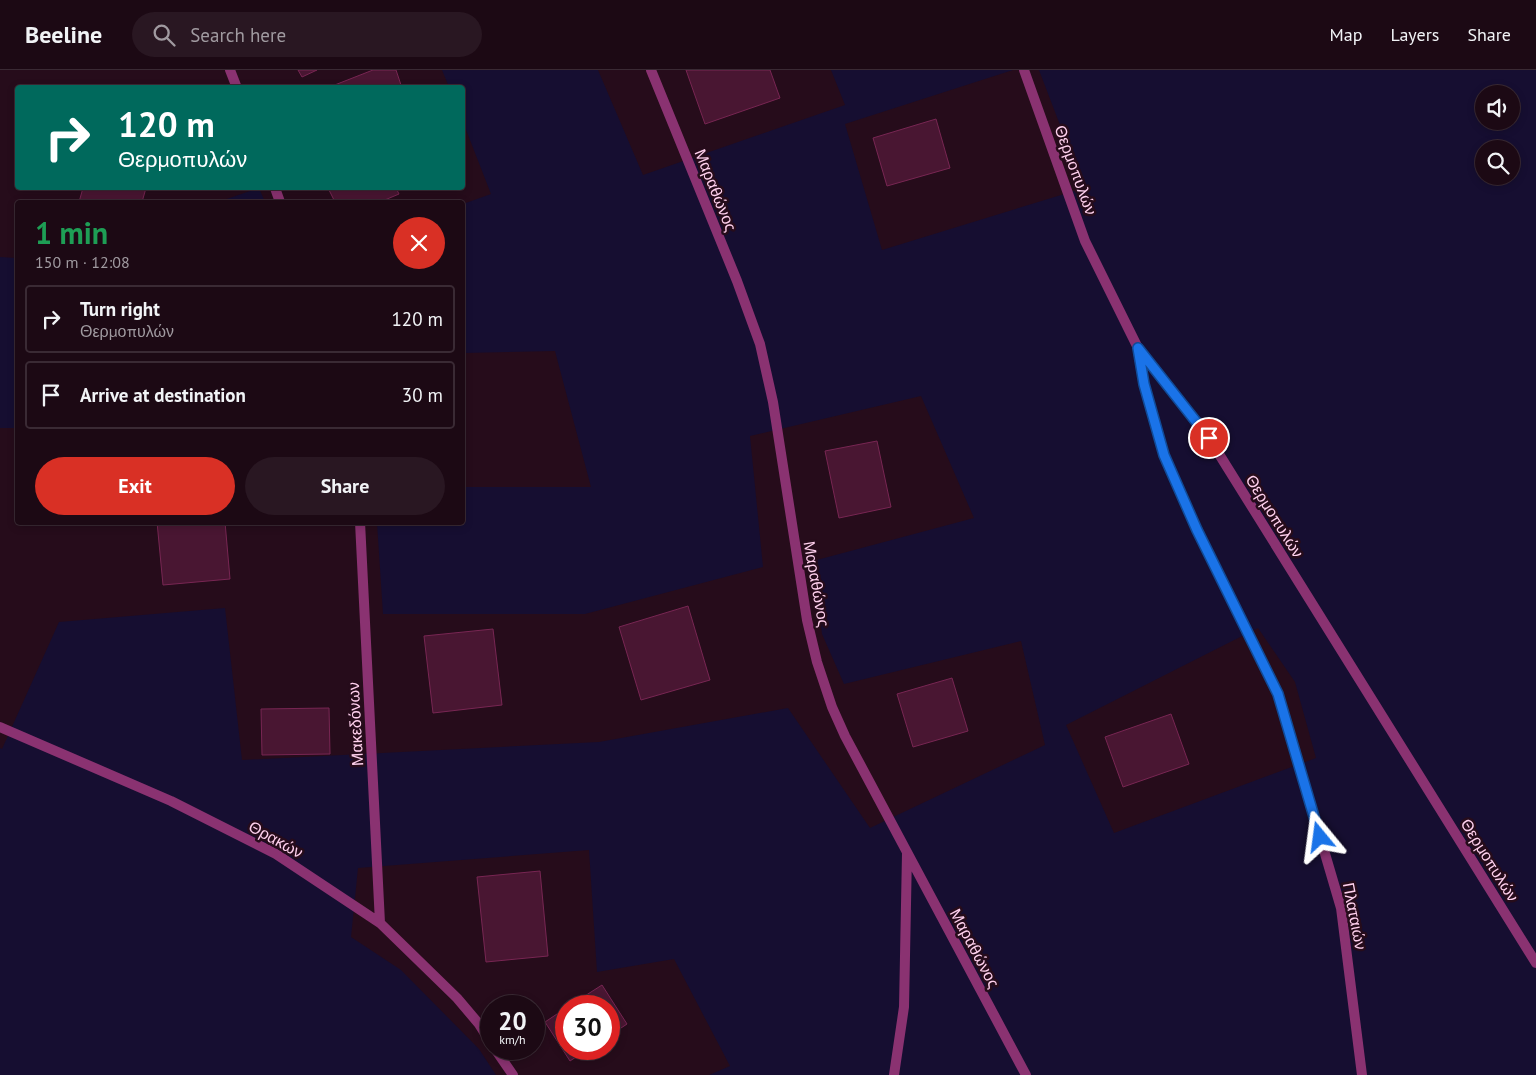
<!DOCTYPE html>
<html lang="en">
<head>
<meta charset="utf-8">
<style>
	body { margin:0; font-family:"PT Sans",sans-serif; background:#291722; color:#f1f3f6; height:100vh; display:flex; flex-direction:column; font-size:19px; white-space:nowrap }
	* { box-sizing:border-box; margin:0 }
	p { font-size:16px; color:#a09aa0 }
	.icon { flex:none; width:28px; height:28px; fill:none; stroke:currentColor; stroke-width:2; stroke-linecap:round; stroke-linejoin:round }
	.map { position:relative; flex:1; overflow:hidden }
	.side { position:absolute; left:15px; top:130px; width:450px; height:325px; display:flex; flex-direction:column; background:#1c0914; border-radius:5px; box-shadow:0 2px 8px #0003,0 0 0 1px #3a2a34 }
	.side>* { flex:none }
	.hud { position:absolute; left:15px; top:15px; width:450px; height:105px; border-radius:5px; box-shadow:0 2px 8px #0003,0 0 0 1px #3a2a34; background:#00695c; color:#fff; overflow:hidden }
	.buttons { position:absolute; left:1475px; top:15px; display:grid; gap:10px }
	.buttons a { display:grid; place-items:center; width:45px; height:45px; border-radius:50%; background:#1c0914; box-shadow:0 2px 8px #0003,0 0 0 1px #3a2a34; font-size:25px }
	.speed { position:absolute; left:480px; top:925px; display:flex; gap:10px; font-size:25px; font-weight:700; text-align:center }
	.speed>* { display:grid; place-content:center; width:65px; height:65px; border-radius:50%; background:#1c0914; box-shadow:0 2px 8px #0003,0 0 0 1px #3a2a34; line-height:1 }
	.speed small { font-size:12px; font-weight:400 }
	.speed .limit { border:8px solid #d22; background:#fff; color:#111 }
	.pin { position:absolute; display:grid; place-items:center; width:42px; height:42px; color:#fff; margin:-21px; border:2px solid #fff; border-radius:50%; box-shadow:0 1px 5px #0007 }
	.me { position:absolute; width:55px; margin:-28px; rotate:344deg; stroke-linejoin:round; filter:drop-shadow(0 0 4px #0008) }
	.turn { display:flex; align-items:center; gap:18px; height:105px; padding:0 20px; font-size:22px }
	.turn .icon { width:65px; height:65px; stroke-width:2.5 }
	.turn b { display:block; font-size:35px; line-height:42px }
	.round { display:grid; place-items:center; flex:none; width:52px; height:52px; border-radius:26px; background:#291722 }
	.head { display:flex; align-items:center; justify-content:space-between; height:85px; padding:0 20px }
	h1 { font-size:30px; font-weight:800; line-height:38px; color:#1e9e55 }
	.primary-button { display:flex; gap:10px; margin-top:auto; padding:10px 20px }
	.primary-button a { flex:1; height:58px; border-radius:30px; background:#d93025; color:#fff; font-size:20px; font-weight:800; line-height:58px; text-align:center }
	.primary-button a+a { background:#291722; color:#f1f3f6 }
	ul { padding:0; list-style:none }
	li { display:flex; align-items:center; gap:15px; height:68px; margin:0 10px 8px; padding:0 10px; border:2px solid #3a2a34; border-radius:5px }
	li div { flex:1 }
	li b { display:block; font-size:19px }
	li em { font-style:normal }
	header { display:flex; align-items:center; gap:30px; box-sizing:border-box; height:70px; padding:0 25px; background:#1c0914; border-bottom:1px solid #3a2a34 }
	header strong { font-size:24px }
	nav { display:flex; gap:28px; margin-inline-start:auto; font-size:18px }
	.search { width:350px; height:45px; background:#291722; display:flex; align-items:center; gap:12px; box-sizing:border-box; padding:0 18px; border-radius:28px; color:#a09aa0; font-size:19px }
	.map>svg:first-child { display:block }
</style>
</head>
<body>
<header>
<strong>Beeline</strong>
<div class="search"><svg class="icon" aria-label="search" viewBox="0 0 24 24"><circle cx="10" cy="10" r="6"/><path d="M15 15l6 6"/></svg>Search here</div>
<nav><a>Map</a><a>Layers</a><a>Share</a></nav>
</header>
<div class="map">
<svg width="1536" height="1005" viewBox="0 0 1536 1005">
	<rect width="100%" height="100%" fill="#260c1b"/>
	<path fill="#160e31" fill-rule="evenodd" d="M 442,0 L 598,0 L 643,105 L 845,35 L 831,0 L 1013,0 L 845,54 L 882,180 L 1084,118 L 1039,0 L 1536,0 L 1536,1005 L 709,1005 L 730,996 L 674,889 L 597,902 L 589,780 L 358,798 L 351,867 L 401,900 L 479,979 L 496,1005 L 0,1005 L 0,678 L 2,679 L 59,552 L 225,538 L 242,690 L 599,672 L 788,638 L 870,758 L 1045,675 L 1021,571 L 844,614 L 822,564 L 813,491 L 974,448 L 921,326 L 750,366 L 763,497 L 585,544 L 383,544 L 377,453 L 462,452 L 463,417 L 591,417 L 555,281 L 463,283 L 463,134 L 491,124 L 463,52 L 462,18 L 449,17 ZM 1484,24 L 1511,24 L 1511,51 L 1484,51 ZM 1484,79 L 1511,79 L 1511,106 L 1484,106 ZM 1258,558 L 1295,612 L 1316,688 L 1114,763 L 1066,655 Z
		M 259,118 L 265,132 L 218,132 Z
		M 0,187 L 17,188 L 17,358 L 0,358 Z"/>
	<path fill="#491632" stroke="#782653" d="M 298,0 L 317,0 L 302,7 Z
		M 373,0 L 396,0 L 402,18 L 327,18 Z
		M 686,0 L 770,0 L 780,28 L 705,54 Z
		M 936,49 L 950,98 L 887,116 L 873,68 Z
		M 83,118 L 146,118 L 142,132 L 79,132 Z
		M 328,118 L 396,118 L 399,124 L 380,132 L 335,132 Z
		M 877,371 L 891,437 L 839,448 L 825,381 Z
		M 157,452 L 225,452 L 230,509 L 163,515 Z
		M 688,536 L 710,610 L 641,630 L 619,557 Z
		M 493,559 L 502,635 L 433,643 L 424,566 Z
		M 952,608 L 968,661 L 913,677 L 897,624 Z
		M 329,638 L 330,684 L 262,685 L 261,639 Z
		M 1171,644 L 1189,694 L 1123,717 L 1105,667 Z
		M 540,801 L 548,886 L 486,892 L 477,807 Z
		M 602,915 L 627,954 L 609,966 L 609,936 L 569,936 Z
		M 566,938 L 566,979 L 588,979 L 570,991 L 545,952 Z"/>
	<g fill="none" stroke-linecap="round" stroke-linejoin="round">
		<path stroke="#8a3271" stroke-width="10" d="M 230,0 L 237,18
			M 651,0 L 737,211 L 760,274 L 773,332 L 807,550 L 817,592 L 832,637 L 845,666 L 1026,1005
			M 1024,0 L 1085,171 L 1138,278 L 1209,368 L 1536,893
			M 275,118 L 280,132
			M 1138,281 L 1144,315 L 1164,385 L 1197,460 L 1278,624 L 1341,838 L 1362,1005
			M 360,452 L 380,853
			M 0,657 L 171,731 L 276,784 L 380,853 L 457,928 L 479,954 L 491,973
			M 495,979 L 513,1005
			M 894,1005 L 904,937 L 907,783"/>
	</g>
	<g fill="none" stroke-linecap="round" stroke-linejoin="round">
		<g stroke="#114b97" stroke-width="12">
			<path id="route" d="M 1209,368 L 1138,278 L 1144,314 L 1164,385 L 1197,460 L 1278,624 L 1320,767"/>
		</g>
		<use href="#route" stroke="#1a73e8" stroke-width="9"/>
	</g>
	<g text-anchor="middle" stroke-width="5" stroke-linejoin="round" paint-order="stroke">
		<g font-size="16" fill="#ffd1ee" stroke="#260c1b">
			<text transform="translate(1076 100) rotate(70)" y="6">Θερμοπυλών</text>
			<text transform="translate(716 120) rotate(68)" y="6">Μαραθώνος</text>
			<text transform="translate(1275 446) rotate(58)" y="6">Θερμοπυλών</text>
			<text transform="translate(817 514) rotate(80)" y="6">Μαραθώνος</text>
			<text transform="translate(355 654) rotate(-93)" y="6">Μακεδόνων</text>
			<text transform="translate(276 769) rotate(29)" y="6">Θρακών</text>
			<text transform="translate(1490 790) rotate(58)" y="6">Θερμοπυλών</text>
			<text transform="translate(1355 846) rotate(79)" y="6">Πλαταιών</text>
			<text transform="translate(975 878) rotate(62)" y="6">Μαραθώνος</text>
		</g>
	</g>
</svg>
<div class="buttons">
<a><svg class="icon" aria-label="sound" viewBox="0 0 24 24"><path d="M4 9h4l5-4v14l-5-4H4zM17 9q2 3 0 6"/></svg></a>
<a><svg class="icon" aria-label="search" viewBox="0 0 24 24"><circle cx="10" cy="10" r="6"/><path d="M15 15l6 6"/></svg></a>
</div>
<div class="speed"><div>20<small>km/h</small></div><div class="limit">30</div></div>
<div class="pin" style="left:1209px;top:368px;background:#d93025"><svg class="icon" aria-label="arrive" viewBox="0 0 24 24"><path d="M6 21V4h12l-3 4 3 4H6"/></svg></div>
<svg class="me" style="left:1320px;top:767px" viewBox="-20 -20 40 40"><path d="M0-17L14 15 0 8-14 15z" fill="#1a73e8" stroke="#fff" stroke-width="4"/></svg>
<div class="hud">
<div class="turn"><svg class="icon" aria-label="right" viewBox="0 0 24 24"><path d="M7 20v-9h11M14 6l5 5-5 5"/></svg><div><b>120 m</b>Θερμοπυλών</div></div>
</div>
<section class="side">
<div class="head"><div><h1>1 min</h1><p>150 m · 12:08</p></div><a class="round" style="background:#d93025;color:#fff"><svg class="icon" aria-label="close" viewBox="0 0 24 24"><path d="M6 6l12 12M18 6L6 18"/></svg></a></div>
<ul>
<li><svg class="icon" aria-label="right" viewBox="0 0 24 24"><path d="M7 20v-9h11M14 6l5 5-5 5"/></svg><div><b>Turn right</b><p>Θερμοπυλών</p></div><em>120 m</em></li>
<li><svg class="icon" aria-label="arrive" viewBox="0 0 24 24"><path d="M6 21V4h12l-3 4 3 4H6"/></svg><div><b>Arrive at destination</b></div><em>30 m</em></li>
</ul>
<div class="primary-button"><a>Exit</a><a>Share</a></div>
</section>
</div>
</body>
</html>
